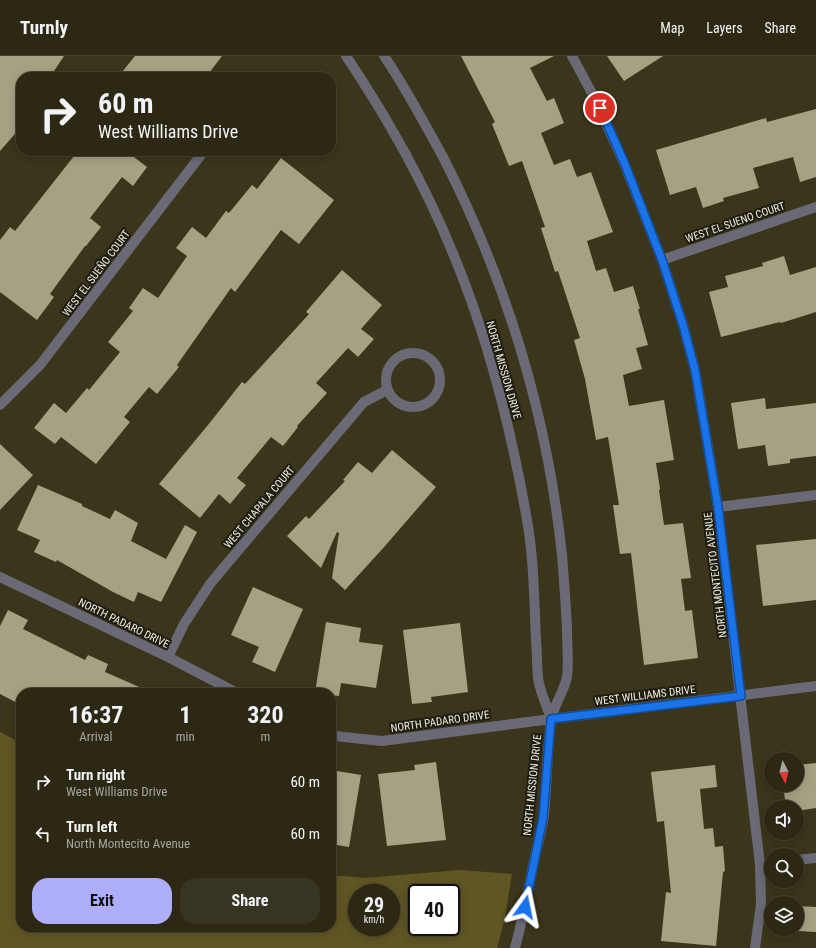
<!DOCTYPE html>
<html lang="en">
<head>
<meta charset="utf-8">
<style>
	body { margin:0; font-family:"Roboto Condensed",sans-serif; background:#383422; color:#f1f3f6; height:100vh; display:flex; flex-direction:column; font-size:15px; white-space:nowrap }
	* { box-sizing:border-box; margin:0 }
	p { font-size:13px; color:#a6a6a0 }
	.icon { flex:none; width:22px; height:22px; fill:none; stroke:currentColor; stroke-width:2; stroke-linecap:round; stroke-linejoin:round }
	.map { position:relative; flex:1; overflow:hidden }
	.panel { position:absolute; left:16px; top:632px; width:320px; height:244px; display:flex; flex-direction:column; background:#2c2814; border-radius:16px; box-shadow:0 2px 10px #0003,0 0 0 1px #484434 }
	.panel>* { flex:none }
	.hud { position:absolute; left:16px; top:16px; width:320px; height:84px; border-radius:16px; box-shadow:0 2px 10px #0003,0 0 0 1px #484434; background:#2c2814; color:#f1f3f6; overflow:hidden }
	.needle { width:26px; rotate:173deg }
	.buttons { position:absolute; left:764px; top:696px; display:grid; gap:8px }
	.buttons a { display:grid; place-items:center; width:40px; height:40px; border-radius:50%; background:#2c2814; box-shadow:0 2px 10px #0003,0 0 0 1px #484434; font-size:20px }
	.speed { position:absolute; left:348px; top:828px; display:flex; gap:8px; font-size:20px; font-weight:700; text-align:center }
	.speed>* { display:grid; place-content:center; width:52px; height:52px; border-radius:50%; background:#2c2814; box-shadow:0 2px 10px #0003,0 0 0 1px #484434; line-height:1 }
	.speed small { font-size:10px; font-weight:400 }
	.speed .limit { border:2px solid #111; border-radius:6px; background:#fff; color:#111 }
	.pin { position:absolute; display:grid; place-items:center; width:34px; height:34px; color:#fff; margin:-17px; border:2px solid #fff; border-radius:50%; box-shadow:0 1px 4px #0007 }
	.me { position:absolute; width:44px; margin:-22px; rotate:12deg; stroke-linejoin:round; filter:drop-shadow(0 0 3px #0008) }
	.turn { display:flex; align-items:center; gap:14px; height:84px; padding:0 16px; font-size:18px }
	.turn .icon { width:52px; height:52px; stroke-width:2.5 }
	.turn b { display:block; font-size:28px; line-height:34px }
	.eta { display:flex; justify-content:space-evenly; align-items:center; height:68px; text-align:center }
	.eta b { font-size:24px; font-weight:700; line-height:28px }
	.action { display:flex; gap:8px; margin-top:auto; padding:8px 16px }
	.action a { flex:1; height:46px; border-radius:16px; background:#aeaefb; color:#111; font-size:16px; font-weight:700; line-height:46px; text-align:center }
	.action a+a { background:#383422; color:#f1f3f6 }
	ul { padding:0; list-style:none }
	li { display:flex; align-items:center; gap:12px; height:52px; padding:0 16px }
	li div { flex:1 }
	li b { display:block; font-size:15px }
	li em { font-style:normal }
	header { display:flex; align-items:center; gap:24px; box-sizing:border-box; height:56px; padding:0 20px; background:#2c2814; border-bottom:1px solid #484434 }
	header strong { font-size:19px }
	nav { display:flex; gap:22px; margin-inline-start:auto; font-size:14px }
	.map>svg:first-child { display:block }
</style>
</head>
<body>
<header>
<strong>Turnly</strong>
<nav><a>Map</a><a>Layers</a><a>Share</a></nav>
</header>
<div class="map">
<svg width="816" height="892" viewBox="0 0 816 892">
	<rect width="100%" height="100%" fill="#3b351b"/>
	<path fill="#605624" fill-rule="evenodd" d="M 0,676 L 21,687 L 21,871 L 331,871 L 331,819 L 366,822 L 459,814 L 512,818 L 505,861 L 497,892 L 0,892 ZM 357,837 L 391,837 L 391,871 L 357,871 ZM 417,837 L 451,837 L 451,871 L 417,871 Z"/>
	<path fill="#a7a184" d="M 0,0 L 64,0 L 50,21 L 21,21 L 21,71 L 0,95 Z
		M 135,0 L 222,0 L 206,21 L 118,21 Z
		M 461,0 L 554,0 L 530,12 L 547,45 L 554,42 L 564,67 L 541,77 L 554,109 L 570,103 L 577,121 L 591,116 L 613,176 L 587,185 L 596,215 L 606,212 L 614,236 L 633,230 L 640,253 L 638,253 L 648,289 L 636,292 L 642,313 L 623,319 L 629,350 L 664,344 L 674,404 L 656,407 L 660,433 L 659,434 L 664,469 L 683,467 L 691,522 L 681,523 L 685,555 L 692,554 L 698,602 L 644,609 L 631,497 L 620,498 L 613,449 L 619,449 L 608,381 L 596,384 L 585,323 L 574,284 L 580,282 L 558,215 L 555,216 L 541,172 L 545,171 L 522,105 L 509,110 L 492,68 L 495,66 Z
		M 607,0 L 663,0 L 624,25 Z
		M 816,53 L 816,121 L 800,126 L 793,101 L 753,112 L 759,132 L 723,142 L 724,145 L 703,152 L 696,131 L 670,139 L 656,94 L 766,62 L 767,66 Z
		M 78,95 L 126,95 L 147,111 L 133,130 L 122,121 L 90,162 L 101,171 L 86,190 L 85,190 L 50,238 L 54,241 L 37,264 L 0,236 L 0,184 L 10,171 L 15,175 Z
		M 281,102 L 334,144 L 299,188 L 281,174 L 235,236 L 231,232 L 177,309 L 179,311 L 157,338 L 149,331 L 124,361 L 130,366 L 96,408 L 61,381 L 55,388 L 34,372 L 54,347 L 66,357 L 87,332 L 89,334 L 120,296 L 108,286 L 133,255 L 129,252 L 143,232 L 158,242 L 187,200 L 176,192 L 192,171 L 206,182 L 226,155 L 229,157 L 252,129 L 257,133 Z
		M 784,200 L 790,219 L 816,211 L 816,256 L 781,267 L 780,266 L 721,281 L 709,236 L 728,231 L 725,220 L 763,210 L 762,207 Z
		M 342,214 L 382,249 L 361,273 L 374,283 L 358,301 L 348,292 L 316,327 L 327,337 L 297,370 L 298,371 L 283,390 L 271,381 L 237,422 L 246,429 L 230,448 L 219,438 L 200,462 L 159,428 L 208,369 L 242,326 L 245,328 L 309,258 L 306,256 Z
		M 765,342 L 766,353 L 816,347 L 816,400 L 790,403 L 790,407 L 768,410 L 765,389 L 738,393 L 731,347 Z
		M 0,388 L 33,419 L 0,454 Z
		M 392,394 L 436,431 L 385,490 L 345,534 L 332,522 L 339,477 L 337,476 L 321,512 L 287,480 L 306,460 L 309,463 L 345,425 L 343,424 L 358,406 L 372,417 Z
		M 38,429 L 82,448 L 82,450 L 110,463 L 115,454 L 138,467 L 131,485 L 166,503 L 185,469 L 197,476 L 161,546 L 138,536 L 134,546 L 113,536 L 57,504 L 56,506 L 34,496 L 40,484 L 17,474 Z
		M 816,483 L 816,544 L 763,550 L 756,489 Z
		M 253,531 L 303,553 L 275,616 L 252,606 L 259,591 L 231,579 Z
		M 8,554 L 28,564 L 23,573 L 85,604 L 88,599 L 108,608 L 105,616 L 153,637 L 21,637 L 21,649 L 0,638 L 0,570 Z
		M 326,566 L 361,572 L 359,586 L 383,589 L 376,632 L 341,627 L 339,640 L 331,639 L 331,637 L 315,637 Z
		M 460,567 L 468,636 L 431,641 L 432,646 L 412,648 L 403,574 Z
		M 436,706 L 446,784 L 387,790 L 378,718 L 415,714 L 414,709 Z
		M 816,707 L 816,752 L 797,755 L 797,751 L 786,751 L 783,729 L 797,729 L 797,709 Z
		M 715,709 L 717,731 L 700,733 L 704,773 L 713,772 L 715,791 L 723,790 L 725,815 L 723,816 L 716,890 L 661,885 L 666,836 L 671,837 L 664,765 L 657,766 L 651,716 Z
		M 337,715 L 361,719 L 349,791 L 331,788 L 331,732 L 334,732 Z
		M 797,850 L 816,851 L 816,876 L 797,875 Z"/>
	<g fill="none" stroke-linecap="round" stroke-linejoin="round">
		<path stroke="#696a76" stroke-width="10" d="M 346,0 C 387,61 424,127 452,195 C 488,281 511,372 527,464 C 534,503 534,544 536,584 C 537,596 537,610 538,622 C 540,636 547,650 551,663
			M 384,0 C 406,32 424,67 443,101 C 508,228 547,358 562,499 C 564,524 566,549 567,574 C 567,589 569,606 567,621 C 564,636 553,650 551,665 C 547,696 547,728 544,759 C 542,773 538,787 535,800 C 529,831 523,862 515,892
			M 572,0 L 594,41 L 624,107 L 662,204 L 683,269 L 695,314 L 718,451 L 760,809 L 761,848 L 755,892
			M 257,21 L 264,21
			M 662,204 L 816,151
			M386 324a27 27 0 1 1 54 0a27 27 0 1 1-54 0Z
			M 0,349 L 40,309 L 204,95
			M 718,451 L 816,439
			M 0,521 L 168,601 L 237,637
			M 168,601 L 184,568 L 210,528 L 225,510 L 364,346 L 387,334
			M 331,679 L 343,681 L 382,685 L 551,663 L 816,630
			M 797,804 L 816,802"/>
	</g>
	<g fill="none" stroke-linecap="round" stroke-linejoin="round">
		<g stroke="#114b97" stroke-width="10">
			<path id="route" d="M 525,851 L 543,762 L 551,663 L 741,640 L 718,451 L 695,314 L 683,269 L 662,204 L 624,106 L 600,52"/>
		</g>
		<use href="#route" stroke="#1a73e8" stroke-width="7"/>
	</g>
	<g text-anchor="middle" stroke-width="4" stroke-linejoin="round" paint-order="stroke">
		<g font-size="11" fill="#efecdd" stroke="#1f1d11">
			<text transform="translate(735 166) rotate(-19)" y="4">WEST EL SUENO COURT</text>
			<text transform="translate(96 217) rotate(-53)" y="4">WEST EL SUEÑO COURT</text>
			<text transform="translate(504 314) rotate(74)" y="4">NORTH MISSION DRIVE</text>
			<text transform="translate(259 451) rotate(-50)" y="4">WEST CHAPALA COURT</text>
			<text transform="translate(715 519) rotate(-97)" y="4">NORTH MONTECITO AVENUE</text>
			<text transform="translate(124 567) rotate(26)" y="4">NORTH PADARO DRIVE</text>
			<text transform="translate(645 639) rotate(-7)" y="4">WEST WILLIAMS DRIVE</text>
			<text transform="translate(440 665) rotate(-8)" y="4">NORTH PADARO DRIVE</text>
			<text transform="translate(532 729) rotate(-84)" y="4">NORTH MISSION DRIVE</text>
		</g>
	</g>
</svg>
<div class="buttons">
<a><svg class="needle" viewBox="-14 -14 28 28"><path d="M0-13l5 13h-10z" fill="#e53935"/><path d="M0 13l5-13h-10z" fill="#a6a6a0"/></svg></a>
<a><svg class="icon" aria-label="sound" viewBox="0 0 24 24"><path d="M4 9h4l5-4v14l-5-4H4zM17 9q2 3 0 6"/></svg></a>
<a><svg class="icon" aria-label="search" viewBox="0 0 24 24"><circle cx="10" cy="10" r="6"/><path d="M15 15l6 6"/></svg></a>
<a><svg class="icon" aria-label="layers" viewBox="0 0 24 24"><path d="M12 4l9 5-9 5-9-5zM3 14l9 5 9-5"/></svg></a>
</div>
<div class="speed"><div>29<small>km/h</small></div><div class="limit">40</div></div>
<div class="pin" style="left:600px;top:52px;background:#d93025"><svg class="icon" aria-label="arrive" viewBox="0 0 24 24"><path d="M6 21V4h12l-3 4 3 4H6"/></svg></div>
<svg class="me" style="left:525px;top:851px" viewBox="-20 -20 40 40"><path d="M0-17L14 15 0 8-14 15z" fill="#1a73e8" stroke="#fff" stroke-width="4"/></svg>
<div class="hud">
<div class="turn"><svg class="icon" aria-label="right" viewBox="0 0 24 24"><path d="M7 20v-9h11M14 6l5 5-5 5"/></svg><div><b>60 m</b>West Williams Drive</div></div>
</div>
<section class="panel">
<div class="eta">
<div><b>16:37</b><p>Arrival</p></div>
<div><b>1</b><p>min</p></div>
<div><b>320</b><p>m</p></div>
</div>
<ul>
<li><svg class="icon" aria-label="right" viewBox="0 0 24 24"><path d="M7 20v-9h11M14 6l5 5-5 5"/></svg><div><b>Turn right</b><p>West Williams Drive</p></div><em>60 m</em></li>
<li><svg class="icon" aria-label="left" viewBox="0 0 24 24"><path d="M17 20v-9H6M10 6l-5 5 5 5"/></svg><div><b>Turn left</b><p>North Montecito Avenue</p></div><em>60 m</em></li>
</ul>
<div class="action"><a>Exit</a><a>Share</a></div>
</section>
</div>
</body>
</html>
